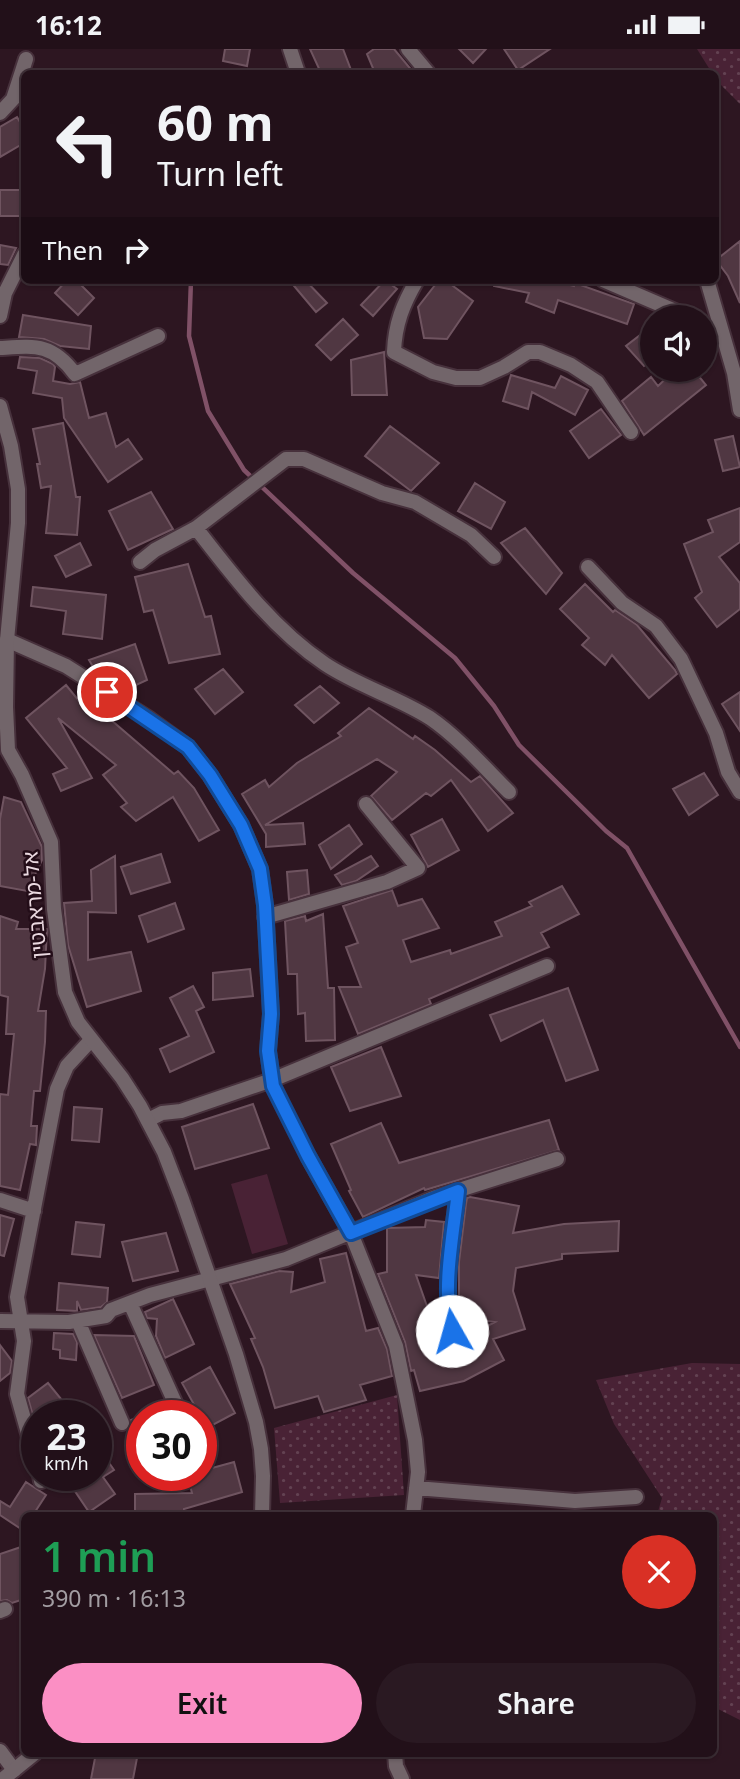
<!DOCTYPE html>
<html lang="en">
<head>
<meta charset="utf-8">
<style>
	body { margin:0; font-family:"Noto Sans","Noto Sans Hebrew",sans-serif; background:#2a1922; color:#f1f3f6; height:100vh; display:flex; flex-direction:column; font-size:26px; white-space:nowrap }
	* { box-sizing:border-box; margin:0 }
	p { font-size:23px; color:#a29da2 }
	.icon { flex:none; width:38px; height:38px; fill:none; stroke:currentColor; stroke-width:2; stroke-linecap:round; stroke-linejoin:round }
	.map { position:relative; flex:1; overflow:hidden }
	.details { position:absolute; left:21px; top:1463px; width:696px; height:245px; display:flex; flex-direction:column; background:#221019; border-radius:10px; box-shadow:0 2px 5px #0004,0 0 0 2px #3f3038 }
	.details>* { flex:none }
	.guide { position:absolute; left:21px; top:21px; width:698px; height:214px; border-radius:10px; box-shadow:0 2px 5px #0004,0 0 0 2px #3f3038; background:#221019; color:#f1f3f6; overflow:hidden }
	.fabs { position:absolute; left:640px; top:256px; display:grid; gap:14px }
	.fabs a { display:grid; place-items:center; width:77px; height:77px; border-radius:50%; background:#221019; box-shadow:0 2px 5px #0004,0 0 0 2px #3f3038; font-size:35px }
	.speed { position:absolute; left:21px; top:1351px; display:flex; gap:14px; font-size:35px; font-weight:700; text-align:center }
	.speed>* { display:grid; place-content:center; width:91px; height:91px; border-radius:50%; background:#221019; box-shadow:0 2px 5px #0004,0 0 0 2px #3f3038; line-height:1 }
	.speed small { font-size:18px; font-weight:400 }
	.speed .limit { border:10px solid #d22; background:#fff; color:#111 }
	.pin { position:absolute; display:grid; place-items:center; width:60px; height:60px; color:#fff; margin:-30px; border:4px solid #fff; border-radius:50%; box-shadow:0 2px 7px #0007 }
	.me { position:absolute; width:77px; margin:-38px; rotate:353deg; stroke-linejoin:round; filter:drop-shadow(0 0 5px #0008) }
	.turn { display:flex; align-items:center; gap:24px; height:147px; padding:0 21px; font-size:32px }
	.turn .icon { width:91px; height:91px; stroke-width:2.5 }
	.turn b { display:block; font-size:49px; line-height:60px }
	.then { display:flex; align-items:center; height:66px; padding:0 21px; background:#0003; gap:14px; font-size:26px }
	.round { display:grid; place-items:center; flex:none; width:74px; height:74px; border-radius:37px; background:#2a1922 }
	.summary { display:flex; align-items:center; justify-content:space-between; height:119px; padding:0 21px }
	h1 { font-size:42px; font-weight:600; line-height:52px; color:#1e9e55 }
	.primary-button { display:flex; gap:14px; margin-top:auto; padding:14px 21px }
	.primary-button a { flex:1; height:80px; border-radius:42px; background:#fb8fc4; color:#111; font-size:28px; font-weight:600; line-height:80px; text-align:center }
	.primary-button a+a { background:#2a1922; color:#f1f3f6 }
	.status { display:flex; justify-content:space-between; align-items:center; height:49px; padding:0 35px; background:#221019; direction:ltr }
	.status svg { height:19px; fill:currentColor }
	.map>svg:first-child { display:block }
</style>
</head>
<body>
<div class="status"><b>16:12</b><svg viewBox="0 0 49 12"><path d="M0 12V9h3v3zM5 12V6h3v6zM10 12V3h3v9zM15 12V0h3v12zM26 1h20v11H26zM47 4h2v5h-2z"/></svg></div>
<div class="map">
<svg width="740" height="1730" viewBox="0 0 740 1730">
	<defs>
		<pattern id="green-dots" width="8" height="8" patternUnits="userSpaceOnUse" patternTransform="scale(1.75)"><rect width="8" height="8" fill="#492235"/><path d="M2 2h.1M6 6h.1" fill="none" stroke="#634252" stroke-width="1.8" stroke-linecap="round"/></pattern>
	</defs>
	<rect width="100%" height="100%" fill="#2d1621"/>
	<path fill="url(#green-dots)" d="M 697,0 L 740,0 L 740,55 L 716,31 L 716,24 L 712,24 Z
		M 692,1314 L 740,1315 L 740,1671 L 714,1658 L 714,1466 L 657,1466 L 662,1449 L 614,1375 L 596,1331 Z
		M 397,1346 L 404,1446 L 280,1454 L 274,1379 Z"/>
	<path fill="#492235" d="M 267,1125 L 288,1195 L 252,1205 L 231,1135 Z"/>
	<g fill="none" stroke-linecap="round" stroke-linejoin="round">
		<path stroke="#805167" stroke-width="4.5" d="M 191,231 L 189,287 L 208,362 L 244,421 L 353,524 L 455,609 L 494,657 L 519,696 L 606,782 L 627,799 L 740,998"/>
	</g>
	<path fill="#503742" stroke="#6f5460" stroke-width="2" d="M 225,0 L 250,0 L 247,17 L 223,12 Z
		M 310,0 L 343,0 L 351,21 L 343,24 L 321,24 Z
		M 374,0 L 394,0 L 414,24 L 375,24 L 367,5 Z
		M 459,0 L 486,0 L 473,14 Z
		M 504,0 L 550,0 L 518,21 Z
		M 17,68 L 24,80 L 24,94 L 0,108 L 0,78 Z
		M 0,141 L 24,141 L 24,167 L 0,167 Z
		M 740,192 L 740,254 L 728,227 L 716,211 Z
		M 0,196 L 16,199 L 8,216 L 0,215 Z
		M 67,231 L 76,231 L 94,249 L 78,266 L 55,244 Z
		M 289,231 L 305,231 L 327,254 L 316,263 Z
		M 385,231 L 397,240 L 373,267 L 361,256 Z
		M 439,231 L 445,231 L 473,252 L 447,290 L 424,289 L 418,258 Z
		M 494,231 L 551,231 L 574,237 L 575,234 L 634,255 L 627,275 L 558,251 L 554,264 L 526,253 L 529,244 L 494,237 Z
		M 23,266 L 91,277 L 89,300 L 60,297 L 44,290 L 19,288 Z
		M 343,270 L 358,286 L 331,311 L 316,296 Z
		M 653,276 L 653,310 L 644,317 L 626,297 Z
		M 384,303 L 387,346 L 352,346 L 351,311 Z
		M 20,308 L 40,309 L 53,315 L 55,318 L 53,332 L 70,335 L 80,333 L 89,369 L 106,364 L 116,398 L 128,390 L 142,410 L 108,433 L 64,369 L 62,349 L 33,344 L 37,322 L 18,319 Z
		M 676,320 L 693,320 L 706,336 L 644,386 L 622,352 L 651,328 L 658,337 Z
		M 511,326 L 555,339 L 561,327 L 588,341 L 575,366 L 532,343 L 528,360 L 503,352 Z
		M 601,360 L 621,386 L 589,409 L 570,382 Z
		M 63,374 L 76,448 L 80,448 L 77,486 L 46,484 L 51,437 L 41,439 L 37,415 L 40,415 L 33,380 Z
		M 390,377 L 439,414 L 411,442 L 365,407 Z
		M 733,387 L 740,418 L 723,422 L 715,391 Z
		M 475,434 L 505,453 L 491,480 L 458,462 Z
		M 151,443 L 173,480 L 128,501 L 109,462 Z
		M 740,459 L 740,493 L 719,508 L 740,534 L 740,560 L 717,578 L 695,549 L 702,543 L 684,495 L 713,483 L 708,471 Z
		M 525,479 L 562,524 L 546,545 L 501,494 Z
		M 80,494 L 91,516 L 66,528 L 55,507 Z
		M 188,515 L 205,568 L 211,567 L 220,605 L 169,614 L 153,561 L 144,563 L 135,528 Z
		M 585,535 L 613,563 L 615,561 L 637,576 L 675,621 L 677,625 L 649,649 L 612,606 L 605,616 L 582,596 L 589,589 L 560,560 Z
		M 33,538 L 106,546 L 102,590 L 63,585 L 66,562 L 31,557 Z
		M 135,595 L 147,631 L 123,642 L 98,626 L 89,611 Z
		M 223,620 L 243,643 L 215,665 L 195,640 Z
		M 66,636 L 83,657 L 93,650 L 103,664 L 174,725 L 178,722 L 194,739 L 219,781 L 199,792 L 173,748 L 136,772 L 121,758 L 127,754 L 103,726 L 116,716 L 58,669 L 92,729 L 61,742 L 53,725 L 67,719 L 26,669 Z
		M 320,637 L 339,654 L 314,674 L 295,656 Z
		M 740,643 L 740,682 L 722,655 Z
		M 369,659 L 413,690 L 415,687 L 435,701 L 471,733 L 480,727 L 513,764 L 488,782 L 451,731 L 431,747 L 426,744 L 392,771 L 371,747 L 397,723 L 377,710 L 265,776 L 303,774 L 305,795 L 266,798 L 266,785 L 242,745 L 265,731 L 269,738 L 297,714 L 341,687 L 338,684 Z
		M 704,724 L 718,746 L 689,766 L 673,740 Z
		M 4,748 L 21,753 L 42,798 L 42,811 L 27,842 L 0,837 L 0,770 Z
		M 442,770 L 459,801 L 428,818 L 411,786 Z
		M 349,776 L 362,795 L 331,820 L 319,796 Z
		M 161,805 L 170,833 L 131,845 L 121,818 Z
		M 115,807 L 116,864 L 88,863 L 88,911 L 131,903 L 141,942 L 87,958 L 68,896 L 64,854 L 92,852 L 91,821 Z
		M 371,807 L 378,817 L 356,832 L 342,836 L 335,826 Z
		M 307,821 L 309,845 L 289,851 L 287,823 Z
		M 562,837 L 579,865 L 541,884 L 549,898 L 429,950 L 431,955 L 358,985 L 339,938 L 361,938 L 346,898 L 358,894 L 343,857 L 392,841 L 398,857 L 422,850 L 439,879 L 403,891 L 411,913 L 450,901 L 451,905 L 502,887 L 495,873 L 532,857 L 529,853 Z
		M 175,854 L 184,880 L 148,893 L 139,867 Z
		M 323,865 L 328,939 L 334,939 L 335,991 L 306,992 L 305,964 L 298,965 L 297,925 L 288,925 L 285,872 L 305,867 L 306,872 Z
		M 0,867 L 18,873 L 16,880 L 47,880 L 45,920 L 38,962 L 46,962 L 45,993 L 40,1042 L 34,1042 L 31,1077 L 37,1077 L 36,1096 L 30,1095 L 20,1141 L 0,1137 L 0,1045 L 8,1046 L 14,985 L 6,985 L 8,948 L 0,946 Z
		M 250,920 L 253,947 L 213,951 L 213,924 Z
		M 193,937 L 204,958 L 196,962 L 214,1003 L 170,1023 L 160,1000 L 189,987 L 170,949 Z
		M 568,939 L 598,1021 L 566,1032 L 543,971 L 501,992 L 490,966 Z
		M 381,998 L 401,1047 L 350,1062 L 331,1018 Z
		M 253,1055 L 269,1099 L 195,1120 L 182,1078 Z
		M 74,1058 L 102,1060 L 99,1093 L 72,1091 Z
		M 549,1071 L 559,1101 L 425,1141 L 424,1139 L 363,1168 L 349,1142 L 351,1141 L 331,1095 L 381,1074 L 399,1114 Z
		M 470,1148 L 519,1157 L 513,1184 L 564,1175 L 619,1172 L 618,1202 L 562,1205 L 562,1210 L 516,1219 L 513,1242 L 525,1280 L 493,1290 L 504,1311 L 464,1332 L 420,1342 L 414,1321 L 411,1322 L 405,1293 L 378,1225 L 387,1223 L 387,1179 L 425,1178 L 426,1171 L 444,1173 L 439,1229 L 416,1226 L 428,1260 L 437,1257 L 443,1284 L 452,1296 L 495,1273 L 459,1268 L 459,1213 L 466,1155 L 467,1149 Z
		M 0,1166 L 14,1170 L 4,1207 L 0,1206 Z
		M 76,1173 L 104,1176 L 100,1208 L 72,1205 Z
		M 166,1184 L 178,1222 L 133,1232 L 122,1193 Z
		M 346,1204 L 366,1282 L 378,1279 L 387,1300 L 392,1327 L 360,1336 L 366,1351 L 324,1363 L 318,1347 L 275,1359 L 263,1318 L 251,1290 L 255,1289 L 230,1235 L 279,1222 L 293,1223 L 291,1243 L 325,1233 L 320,1210 Z
		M 59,1234 L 108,1239 L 107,1253 L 101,1258 L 81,1261 L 77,1252 L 77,1262 L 57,1261 Z
		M 173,1250 L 194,1295 L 165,1309 L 156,1287 L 157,1270 L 147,1269 L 145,1263 Z
		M 54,1284 L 73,1285 L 77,1293 L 76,1311 L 60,1309 L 60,1301 L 53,1300 Z
		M 94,1286 L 134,1287 L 154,1336 L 122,1349 Z
		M 0,1296 L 12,1312 L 10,1324 L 0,1332 Z
		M 210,1318 L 235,1364 L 207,1379 L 182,1334 Z
		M 48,1334 L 66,1356 L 52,1367 L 33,1367 L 28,1349 Z
		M 142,1367 L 142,1403 L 131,1377 L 131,1371 Z
		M 96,1395 L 114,1421 L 103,1428 L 115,1445 L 89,1463 L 64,1426 L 96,1426 Z
		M 234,1413 L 242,1443 L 184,1460 L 184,1466 L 135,1466 L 135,1445 L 192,1444 L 187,1426 L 201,1426 L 201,1422 Z
		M 26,1433 L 46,1446 L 33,1466 L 24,1466 L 24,1482 L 0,1466 L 0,1452 L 10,1458 Z
		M 24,1497 L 24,1550 L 12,1554 L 7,1551 L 0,1552 L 0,1505 Z
		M 96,1704 L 115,1704 L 137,1709 L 133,1730 L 91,1730 Z"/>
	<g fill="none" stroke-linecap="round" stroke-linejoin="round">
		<g stroke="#47313c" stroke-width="18">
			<path id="minor" d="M 290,0 L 298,24
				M 417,231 C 403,255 395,275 394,303 L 433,323 L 456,329 L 480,329 L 504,318 L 528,303 L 540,303 L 571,316 L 597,333 L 631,383
				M 603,231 L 689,268
				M 705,276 L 722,284
				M 0,299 C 35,297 52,294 75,325 L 158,287
				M 196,479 C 234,528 273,580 325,615 C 358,637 397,648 430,669 C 459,689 484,718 509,743
				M 140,513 L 155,501 L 196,479 L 286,410 L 304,410 L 382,444 L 415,453 L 471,486 L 494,508
				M 588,518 L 622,554 L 656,577 L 681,610 L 716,684 L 728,723 L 740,743
				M 7,591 L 66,617 L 148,669 L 188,698 L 210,726 L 241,776 L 260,820 L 265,856 L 271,965 L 268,1002 L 273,1037 L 308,1107 L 351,1184 L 396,1297 L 415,1391 L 418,1423 L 413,1466
				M 265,868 L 387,833 L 418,819 L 366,755
				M 148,1071 L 162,1064 L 181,1062 L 272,1031 L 547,917
				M 0,1151 L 34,1162
				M 130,1254 L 181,1367
				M 0,1272 L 69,1273 L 106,1267 L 111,1261 L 150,1246 L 286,1210 L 434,1149 L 557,1110
				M 78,1272 L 122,1374
				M 452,1282 C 442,1237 453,1188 458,1142
				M 37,1416 L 17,1345 L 24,1292 L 17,1248 L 57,1040 L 67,1017 L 91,991
				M 40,1426 L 41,1432
				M 416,1439 L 575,1452 L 636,1448
				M 0,1562 L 5,1560
				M 0,1702 L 14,1721
				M 395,1704 L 396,1717 L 402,1730"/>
		</g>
		<g stroke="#47313c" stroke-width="18">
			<path id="tertiary" d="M 408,0 L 428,24
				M 0,64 L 13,50 L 26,10
				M 707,231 L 734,324 L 740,361
				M 0,267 L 5,244 L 24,206
				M 0,357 L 11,397 L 18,440 L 18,474 L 7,591 L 6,658 L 8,701 L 22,726 L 51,793 L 54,860 L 65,943 L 78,973 L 122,1029 L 140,1057 L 164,1103 L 182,1150 L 236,1305 L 256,1373 L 261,1400 L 263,1427 L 262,1466
				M 3,1730 L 35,1704"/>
		</g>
		<use href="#minor" stroke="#72656a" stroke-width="14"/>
		<use href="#tertiary" stroke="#72656a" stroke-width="14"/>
	</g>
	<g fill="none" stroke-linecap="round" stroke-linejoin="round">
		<g stroke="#114b97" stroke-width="18">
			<path id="route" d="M 107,643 L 188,698 L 210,726 L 241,776 L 260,820 L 265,856 L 271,965 L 268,1002 L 273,1037 L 308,1107 L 351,1184 L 458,1142 C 453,1188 442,1237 452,1282"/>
		</g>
		<use href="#route" stroke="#1a73e8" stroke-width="12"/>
	</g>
	<g text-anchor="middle" stroke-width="5" stroke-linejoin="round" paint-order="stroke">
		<g font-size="21" fill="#ead9e0" stroke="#230d18">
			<text transform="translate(35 856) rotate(-95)" y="7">אל-מראבטין</text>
		</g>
	</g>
</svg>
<div class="fabs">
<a><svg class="icon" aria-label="sound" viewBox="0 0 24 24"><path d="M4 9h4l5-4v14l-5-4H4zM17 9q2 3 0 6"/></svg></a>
</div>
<div class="speed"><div>23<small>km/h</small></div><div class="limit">30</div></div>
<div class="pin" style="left:107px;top:643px;background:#d93025"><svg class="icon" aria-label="arrive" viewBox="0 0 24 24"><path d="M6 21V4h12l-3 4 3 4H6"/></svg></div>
<svg class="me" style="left:452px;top:1282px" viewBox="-20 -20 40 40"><circle r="19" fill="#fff"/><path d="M0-13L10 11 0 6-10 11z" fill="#1a73e8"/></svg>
<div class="guide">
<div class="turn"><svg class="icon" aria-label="left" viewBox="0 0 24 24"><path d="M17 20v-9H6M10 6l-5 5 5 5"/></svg><div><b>60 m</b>Turn left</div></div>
<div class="then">Then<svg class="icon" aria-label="right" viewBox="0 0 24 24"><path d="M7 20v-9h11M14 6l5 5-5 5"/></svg></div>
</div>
<section class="details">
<div class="summary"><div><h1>1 min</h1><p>390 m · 16:13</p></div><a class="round" style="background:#d93025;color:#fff"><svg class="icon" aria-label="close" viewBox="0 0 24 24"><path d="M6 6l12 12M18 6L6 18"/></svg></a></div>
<div class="primary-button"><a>Exit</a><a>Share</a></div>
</section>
</div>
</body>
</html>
